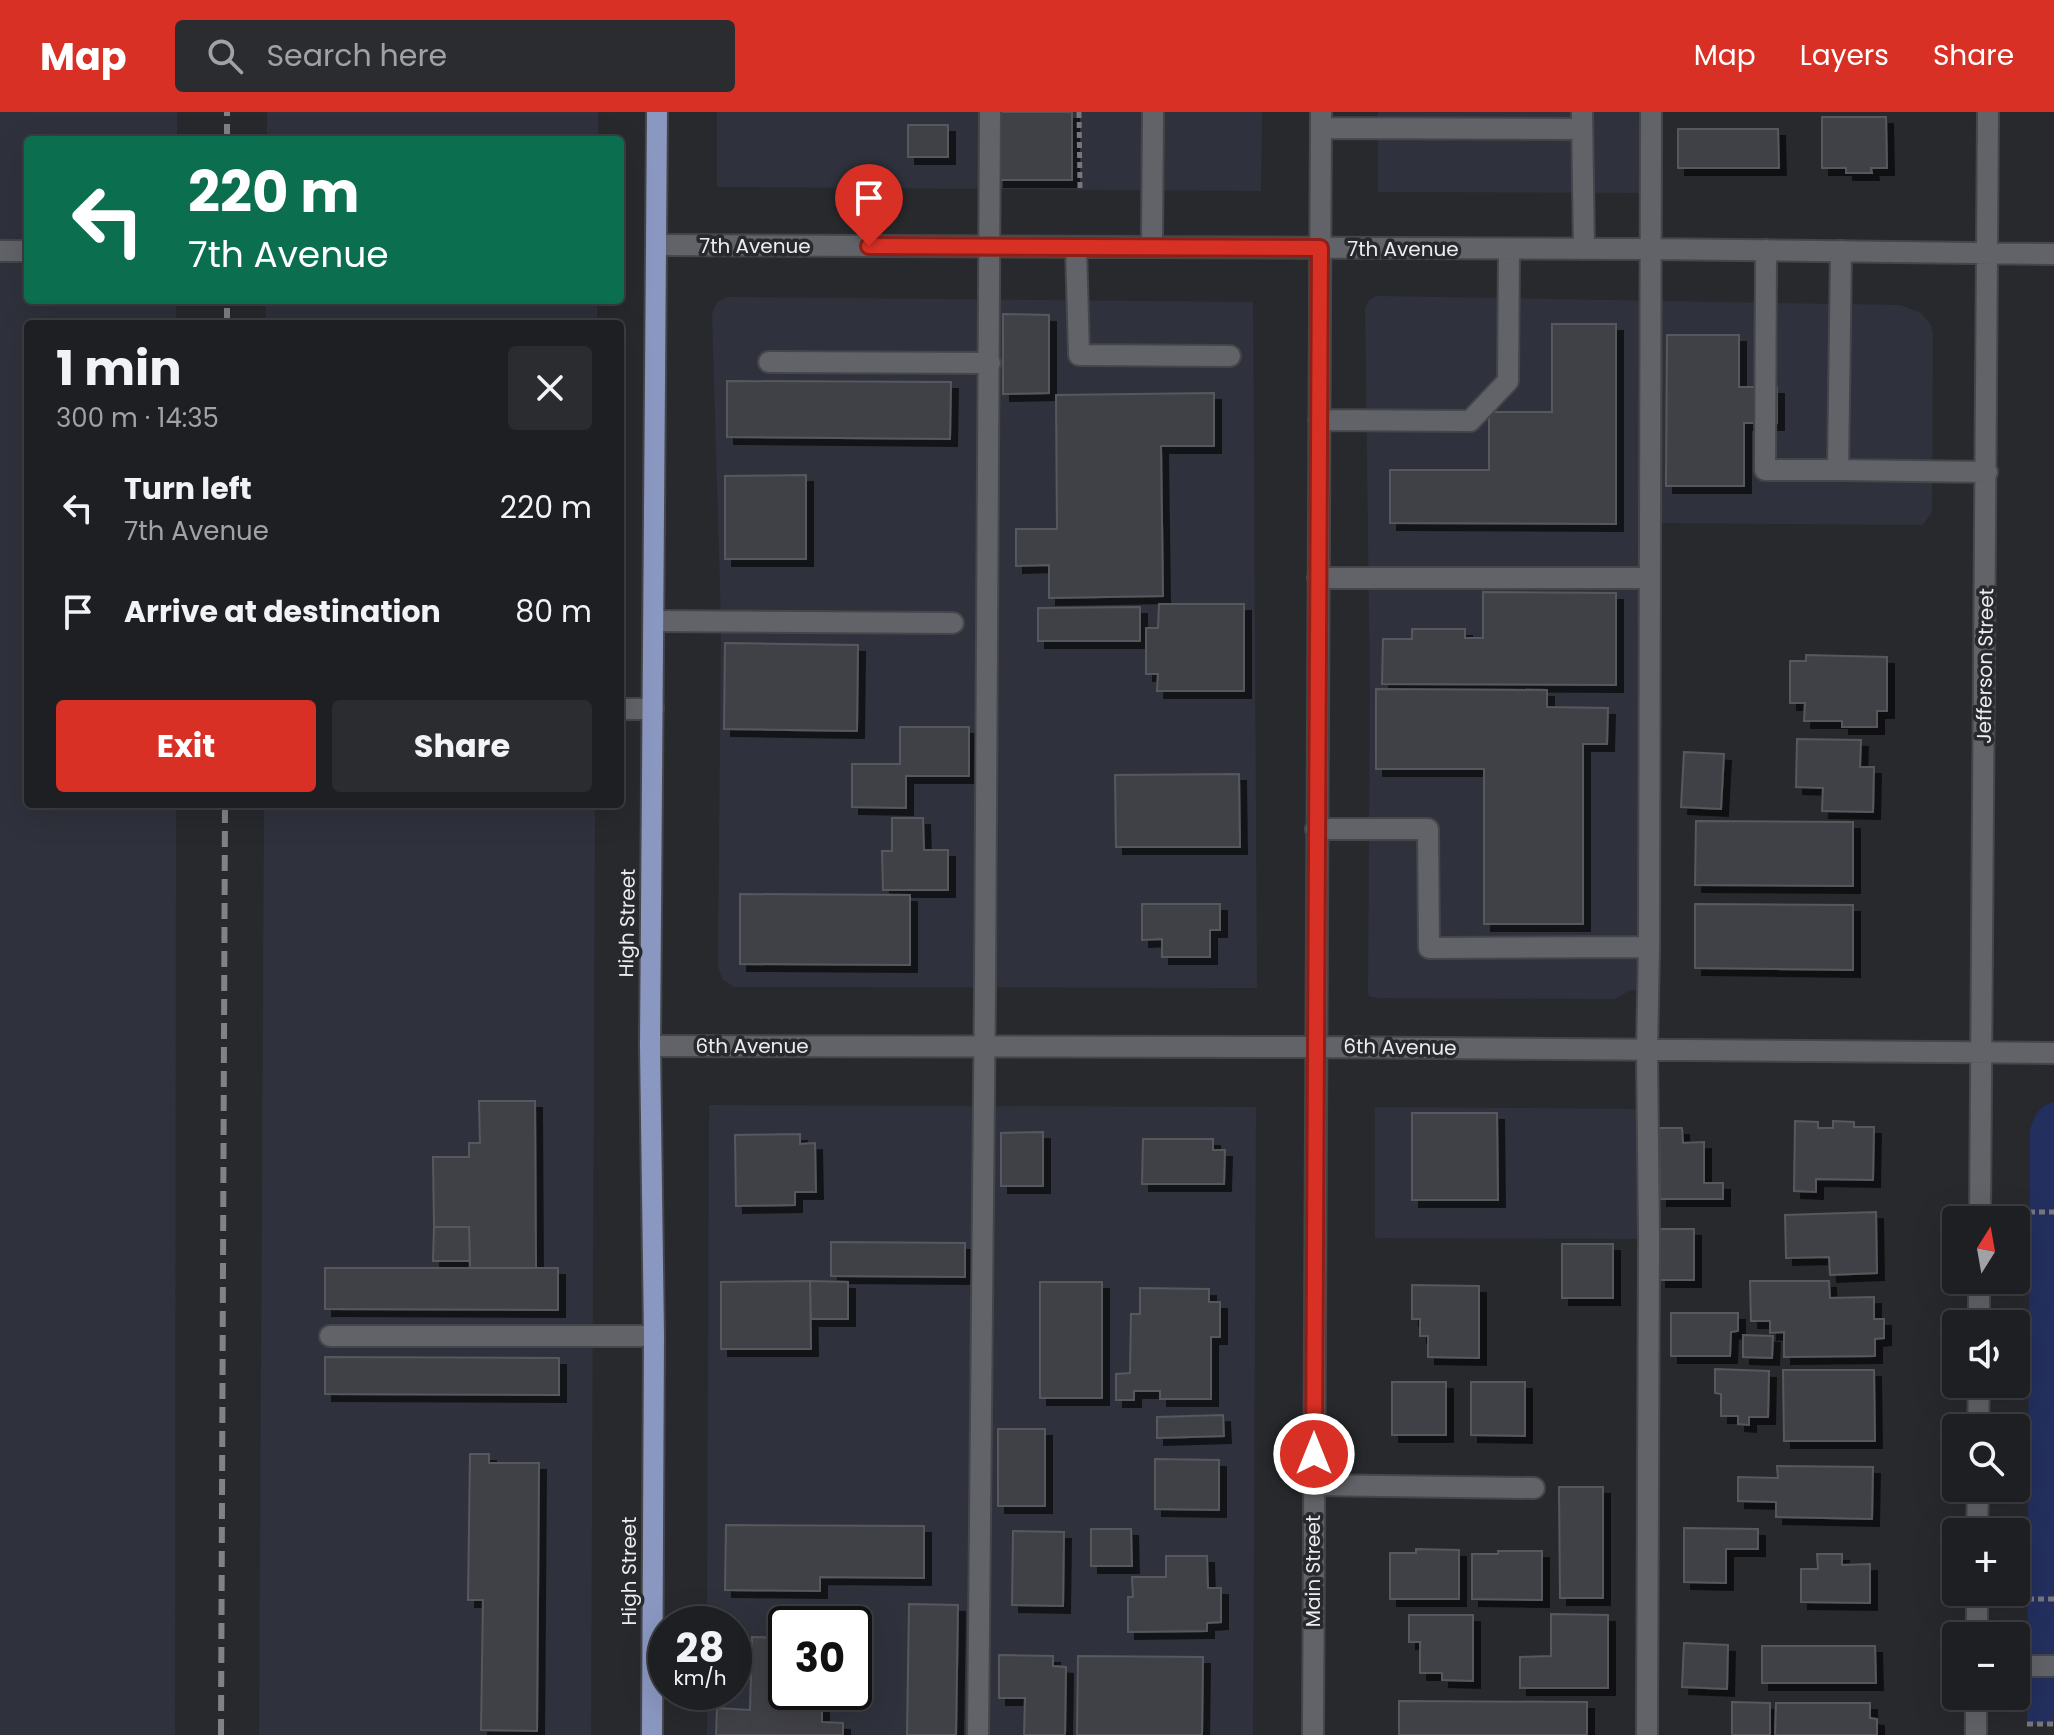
<!DOCTYPE html>
<html lang="en">
<head>
<meta charset="utf-8">
<style>
	body { margin:0; font-family:Poppins,sans-serif; background:#2a2c2f; color:#f1f3f6; height:100vh; display:flex; flex-direction:column; font-size:30px; white-space:nowrap }
	* { box-sizing:border-box; margin:0 }
	p { font-size:26px; color:#a0a2a5 }
	.icon { flex:none; width:44px; height:44px; fill:none; stroke:currentColor; stroke-width:2; stroke-linecap:round; stroke-linejoin:round }
	.map { position:relative; flex:1; overflow:hidden }
	.sheet { position:absolute; left:24px; top:208px; width:600px; height:488px; display:flex; flex-direction:column; background:#1d1f22; border-radius:8px; box-shadow:0 8px 32px #0002,0 0 0 2px #3b3d40 }
	.sheet>* { flex:none }
	.guide { position:absolute; left:24px; top:24px; width:600px; height:168px; border-radius:8px; box-shadow:0 8px 32px #0002,0 0 0 2px #3b3d40; background:#0b6e4f; color:#fff; overflow:hidden }
	.needle { width:52px; rotate:11deg }
	.buttons { position:absolute; left:1942px; top:1094px; display:grid; gap:16px }
	.buttons a { display:grid; place-items:center; width:88px; height:88px; border-radius:8px; background:#1d1f22; box-shadow:0 8px 32px #0002,0 0 0 2px #3b3d40; font-size:40px }
	.speed { position:absolute; left:648px; top:1494px; display:flex; gap:16px; font-size:40px; font-weight:700; text-align:center }
	.speed>* { display:grid; place-content:center; width:104px; height:104px; border-radius:50%; background:#1d1f22; box-shadow:0 8px 32px #0002,0 0 0 2px #3b3d40; line-height:1 }
	.speed small { font-size:20px; font-weight:400 }
	.speed .limit { border:4px solid #111; border-radius:12px; background:#fff; color:#111 }
	.pin { position:absolute; display:grid; place-items:center; width:68px; height:68px; color:#fff; margin:-82px -34px; border-radius:50% 50% 50% 0; rotate:-45deg; box-shadow:0 0 8px #0007 }
	.pin .icon { rotate:45deg }
	.me { position:absolute; width:88px; margin:-44px; rotate:0deg; stroke-linejoin:round; filter:drop-shadow(0 0 6px #0008) }
	.turn { display:flex; align-items:center; gap:28px; height:168px; padding:0 32px; font-size:36px }
	.turn .icon { width:104px; height:104px; stroke-width:2.5 }
	.turn b { display:block; font-size:56px; line-height:68px }
	.round { display:grid; place-items:center; flex:none; width:84px; height:84px; border-radius:8px; background:#2a2c2f }
	.headline { display:flex; align-items:center; justify-content:space-between; height:136px; padding:0 32px }
	h1 { font-size:48px; font-weight:700; line-height:60px }
	.cta { display:flex; gap:16px; margin-top:auto; padding:16px 32px }
	.cta a { flex:1; height:92px; border-radius:8px; background:#d93025; color:#fff; font-size:32px; font-weight:700; line-height:92px; text-align:center }
	.cta a+a { background:#2a2c2f; color:#f1f3f6 }
	ul { padding:0; list-style:none }
	li { display:flex; align-items:center; gap:24px; height:104px; padding:0 32px }
	li div { flex:1 }
	li b { display:block; font-size:30px }
	li em { font-style:normal }
	header { display:flex; align-items:center; gap:48px; box-sizing:border-box; height:112px; padding:0 40px; background:#d93025; color:#fff }
	header strong { font-size:38px }
	nav { display:flex; gap:44px; margin-inline-start:auto; font-size:28px }
	.search { width:560px; height:72px; background:#2a2c2f; display:flex; align-items:center; gap:20px; box-sizing:border-box; padding:0 28px; border-radius:8px; color:#a0a2a5; font-size:30px }
	.map>svg:first-child { display:block }
</style>
</head>
<body>
<header>
<strong>Map</strong>
<div class="search"><svg class="icon" aria-label="search" viewBox="0 0 24 24"><circle cx="10" cy="10" r="6"/><path d="M15 15l6 6"/></svg>Search here</div>
<nav><a>Map</a><a>Layers</a><a>Share</a></nav>
</header>
<div class="map">
<svg width="2054" height="1623" viewBox="0 0 2054 1623">
	<defs>
		<filter id="shadow"><feDropShadow dx="7" dy="7" stdDeviation="0" flood-color="#0009"/></filter>
	</defs>
	<rect width="100%" height="100%" fill="#27292d"/>
	<path fill="#2f323c" fill-rule="evenodd" d="M 0,0 L 177,0 L 177,28 L 28,28 L 28,188 L 176,188 L 176,212 L 28,212 L 28,692 L 176,692 L 175,1623 L 0,1623 Z
		M 267,0 L 598,0 L 598,28 L 267,28 Z
		M 717,0 L 1262,0 L 1261,79 L 717,75 Z
		M 1378,0 L 1651,0 L 1650,81 L 1378,80 Z
		M 1376,184 L 1900,193 L 1921,201 L 1931,213 L 1933,222 L 1932,400 L 1923,413 L 1650,411 L 1649,878 L 1631,878 L 1614,887 L 1379,886 L 1369,884 L 1368,880 L 1370,579 L 1365,197 L 1368,189 Z
		M 726,185 L 1253,190 L 1257,876 L 734,875 L 722,867 L 718,854 L 721,509 L 712,201 L 717,190 Z
		M 266,188 L 597,188 L 597,212 L 266,212 Z
		M 264,692 L 595,692 L 591,1623 L 259,1623 Z
		M 709,993 L 1256,995 L 1253,1623 L 707,1623 L 707,1580 L 734,1580 L 734,1512 L 707,1512 ZM 786,1512 L 854,1512 L 854,1580 L 786,1580 Z
		M 1375,995 L 1647,997 L 1649,1127 L 1375,1126 Z"/>
	<path fill="#232f5e" d="M 2054,990 L 2054,1612 L 2027,1612 L 2030,1019 C 2033,1005 2039,993 2054,990 Z"/>
	<path fill="#3f4146" stroke="#56585d" stroke-width="2" filter="url(#shadow)" d="M 997,0 L 1072,0 L 1072,68 L 997,68 Z
		M 1822,5 L 1886,5 L 1887,56 L 1871,56 L 1872,61 L 1846,61 L 1846,56 L 1822,56 Z
		M 908,13 L 948,13 L 948,45 L 908,45 Z
		M 1678,17 L 1778,17 L 1779,56 L 1678,56 Z
		M 1003,202 L 1049,203 L 1049,281 L 1003,282 Z
		M 1552,212 L 1616,212 L 1616,412 L 1390,411 L 1390,358 L 1489,358 L 1489,300 L 1552,300 Z
		M 1667,223 L 1739,223 L 1739,275 L 1777,275 L 1777,311 L 1744,311 L 1744,374 L 1666,374 Z
		M 727,269 L 951,270 L 950,327 L 727,325 Z
		M 1214,281 L 1214,334 L 1161,334 L 1163,484 L 1049,486 L 1049,453 L 1016,454 L 1016,417 L 1057,417 L 1056,283 Z
		M 806,363 L 806,447 L 725,447 L 725,364 Z
		M 1483,480 L 1616,481 L 1616,573 L 1382,572 L 1383,527 L 1412,527 L 1412,517 L 1465,517 L 1465,526 L 1483,526 Z
		M 1159,492 L 1244,492 L 1244,579 L 1157,579 L 1158,562 L 1146,562 L 1146,516 L 1158,516 Z
		M 1140,495 L 1140,529 L 1038,529 L 1038,496 Z
		M 725,531 L 858,533 L 857,619 L 724,617 Z
		M 1806,543 L 1887,545 L 1887,599 L 1877,599 L 1877,615 L 1842,615 L 1842,609 L 1804,609 L 1805,591 L 1790,591 L 1790,549 L 1806,549 Z
		M 1376,577 L 1547,578 L 1547,595 L 1608,596 L 1607,632 L 1583,632 L 1583,812 L 1484,812 L 1484,657 L 1376,657 Z
		M 900,615 L 969,615 L 969,664 L 906,664 L 906,696 L 852,695 L 852,652 L 900,652 Z
		M 1797,627 L 1861,628 L 1860,655 L 1874,655 L 1873,700 L 1822,699 L 1823,676 L 1796,675 Z
		M 1684,640 L 1724,642 L 1721,697 L 1681,695 Z
		M 1239,662 L 1240,735 L 1116,735 L 1115,663 Z
		M 892,706 L 923,706 L 924,738 L 948,738 L 948,778 L 883,778 L 882,739 L 892,739 Z
		M 1696,709 L 1853,710 L 1853,774 L 1695,773 Z
		M 740,782 L 910,783 L 910,853 L 740,852 Z
		M 1142,792 L 1220,792 L 1220,818 L 1210,818 L 1210,845 L 1162,845 L 1162,827 L 1142,828 Z
		M 1695,792 L 1853,793 L 1853,858 L 1695,856 Z
		M 479,989 L 535,989 L 536,1156 L 470,1156 L 469,1115 L 434,1115 L 433,1045 L 469,1045 L 469,1031 L 480,1031 Z
		M 1412,1001 L 1497,1001 L 1498,1088 L 1412,1088 Z
		M 1795,1009 L 1818,1010 L 1818,1016 L 1833,1016 L 1833,1009 L 1854,1010 L 1854,1015 L 1874,1015 L 1873,1068 L 1816,1067 L 1816,1080 L 1794,1079 Z
		M 1659,1016 L 1682,1016 L 1683,1031 L 1704,1030 L 1704,1071 L 1723,1071 L 1723,1087 L 1660,1087 Z
		M 1043,1020 L 1043,1074 L 1001,1074 L 1001,1021 Z
		M 800,1022 L 800,1032 L 815,1031 L 816,1080 L 795,1080 L 795,1093 L 736,1094 L 735,1023 Z
		M 1143,1027 L 1213,1027 L 1213,1038 L 1225,1038 L 1224,1072 L 1142,1072 Z
		M 1876,1100 L 1877,1161 L 1830,1163 L 1829,1145 L 1786,1146 L 1785,1103 Z
		M 434,1115 L 469,1115 L 470,1149 L 433,1149 Z
		M 1660,1117 L 1694,1117 L 1694,1168 L 1659,1168 Z
		M 831,1130 L 965,1131 L 965,1165 L 831,1164 Z
		M 1562,1132 L 1613,1132 L 1613,1186 L 1562,1186 Z
		M 325,1156 L 558,1156 L 558,1198 L 325,1197 Z
		M 810,1169 L 811,1237 L 721,1237 L 721,1170 Z
		M 810,1169 L 848,1170 L 848,1207 L 811,1207 Z
		M 1750,1169 L 1829,1169 L 1830,1186 L 1874,1185 L 1874,1207 L 1884,1207 L 1884,1226 L 1875,1227 L 1875,1244 L 1784,1245 L 1784,1220 L 1770,1221 L 1770,1209 L 1751,1209 Z
		M 1040,1170 L 1102,1170 L 1102,1286 L 1040,1286 Z
		M 1412,1173 L 1479,1174 L 1479,1246 L 1428,1245 L 1428,1224 L 1420,1224 L 1420,1207 L 1412,1207 Z
		M 1140,1176 L 1209,1177 L 1209,1190 L 1220,1190 L 1220,1225 L 1211,1225 L 1211,1287 L 1160,1287 L 1160,1279 L 1134,1279 L 1134,1288 L 1116,1288 L 1116,1262 L 1130,1261 L 1131,1202 L 1140,1202 Z
		M 1671,1201 L 1738,1201 L 1738,1219 L 1731,1220 L 1730,1244 L 1671,1244 Z
		M 1743,1223 L 1773,1224 L 1772,1246 L 1743,1245 Z
		M 325,1245 L 559,1246 L 559,1283 L 325,1282 Z
		M 1715,1257 L 1769,1259 L 1768,1305 L 1749,1305 L 1749,1313 L 1738,1312 L 1738,1304 L 1721,1304 L 1721,1282 L 1715,1281 Z
		M 1783,1258 L 1874,1258 L 1875,1329 L 1784,1329 Z
		M 1392,1270 L 1446,1270 L 1446,1323 L 1392,1323 Z
		M 1471,1270 L 1525,1270 L 1525,1324 L 1471,1323 Z
		M 1223,1303 L 1224,1324 L 1157,1326 L 1157,1305 Z
		M 998,1317 L 1045,1317 L 1045,1394 L 998,1394 Z
		M 470,1342 L 489,1342 L 489,1351 L 539,1351 L 537,1619 L 481,1618 L 483,1488 L 468,1488 Z
		M 1155,1347 L 1219,1348 L 1219,1398 L 1155,1397 Z
		M 1777,1354 L 1873,1355 L 1872,1407 L 1776,1405 L 1776,1390 L 1738,1389 L 1738,1365 L 1778,1366 Z
		M 1559,1375 L 1603,1375 L 1603,1486 L 1560,1486 Z
		M 726,1413 L 924,1414 L 924,1466 L 820,1465 L 820,1479 L 725,1478 Z
		M 1684,1416 L 1758,1417 L 1758,1437 L 1726,1437 L 1726,1471 L 1684,1470 Z
		M 1091,1417 L 1131,1417 L 1132,1454 L 1091,1454 Z
		M 1013,1419 L 1064,1420 L 1063,1494 L 1012,1493 Z
		M 1416,1437 L 1459,1438 L 1459,1487 L 1390,1487 L 1390,1441 L 1416,1441 Z
		M 1498,1439 L 1542,1439 L 1542,1488 L 1472,1487 L 1472,1442 L 1498,1442 Z
		M 1817,1442 L 1842,1442 L 1842,1453 L 1870,1452 L 1870,1491 L 1801,1490 L 1801,1457 L 1818,1457 Z
		M 1166,1444 L 1207,1444 L 1208,1476 L 1221,1476 L 1221,1510 L 1207,1511 L 1207,1519 L 1128,1520 L 1128,1485 L 1133,1485 L 1132,1465 L 1166,1465 Z
		M 909,1492 L 958,1493 L 956,1623 L 907,1623 Z
		M 1551,1502 L 1608,1503 L 1608,1576 L 1520,1576 L 1520,1545 L 1551,1544 Z
		M 1409,1503 L 1473,1503 L 1473,1569 L 1442,1568 L 1442,1561 L 1420,1561 L 1420,1530 L 1409,1530 Z
		M 752,1525 L 786,1526 L 786,1580 L 822,1580 L 822,1610 L 843,1611 L 843,1623 L 716,1623 L 717,1596 L 750,1598 Z
		M 1684,1531 L 1728,1533 L 1727,1577 L 1682,1575 Z
		M 1762,1534 L 1875,1534 L 1876,1571 L 1762,1571 Z
		M 999,1543 L 1053,1544 L 1053,1554 L 1066,1555 L 1065,1623 L 1024,1623 L 1025,1586 L 999,1586 Z
		M 1078,1544 L 1203,1545 L 1202,1623 L 1077,1623 Z
		M 1399,1589 L 1587,1590 L 1587,1623 L 1399,1623 Z
		M 1732,1590 L 1770,1591 L 1770,1623 L 1732,1623 Z
		M 1776,1591 L 1870,1591 L 1870,1606 L 1877,1607 L 1877,1623 L 1775,1623 Z"/>
	<g fill="none" stroke-linecap="round" stroke-linejoin="round">
		<g stroke="#45464a" stroke-width="24">
			<path id="minor" d="M 1582,0 L 1584,137
				M 1321,16 L 1582,17
				M 656,133 L 1650,137 L 2054,142
				M 1152,134 L 1153,0
				M 1076,135 L 1079,243 L 1230,244
				M 1766,138 L 1765,358 L 1838,358
				M 0,139 L 28,139
				M 1841,139 L 1838,358 L 1987,360
				M 769,250 L 990,251
				M 1319,308 L 1470,309 L 1508,269 L 1509,137
				M 1318,466 L 1649,466
				M 654,509 L 953,511
				M 620,597 L 653,597
				M 1316,717 L 1428,717 L 1429,836 L 1649,835
				M 650,934 L 1315,935 L 2054,941
				M 1980,1108 L 1988,0
				M 1979,1212 L 1979,1168
				M 330,1224 L 654,1224
				M 1978,1316 L 1979,1272
				M 1313,1373 L 1534,1376
				M 1977,1420 L 1978,1376
				M 1977,1524 L 1977,1480
				M 2016,1554 L 2054,1554
				M 978,1623 L 985,875 L 990,0
				M 1313,1623 L 1321,0
				M 1647,1623 L 1649,1127 L 1647,938 L 1649,835 L 1651,0
				M 1976,1623 L 1976,1584"/>
		</g>
		<g stroke="#45464a" stroke-width="24">
			<path id="major" d="M 652,1623 L 654,1224 L 650,934 L 657,0"/>
		</g>
		<path stroke="#75777b" stroke-width="5" stroke-dasharray="6 4" stroke-linecap="butt" d="M 1079,0 L 1080,77
			M 2029,1100 L 2054,1100
			M 2028,1487 L 2054,1487
			M 2027,1612 L 2054,1612"/>
		<use href="#minor" stroke="#616368" stroke-width="20"/>
		<use href="#major" stroke="#8a97c1" stroke-width="20"/>
		<path stroke="#808286" stroke-width="6" stroke-dasharray="16 8" stroke-linecap="butt" d="M 227,28 L 227,0
			M 227,212 L 227,188
			M 221,1623 L 225,692"/>
	</g>
	<g fill="none" stroke-linecap="round" stroke-linejoin="round">
		<g stroke="#8d1f18" stroke-width="20">
			<path id="route" d="M 869,134 L 1320,136 L 1314,1342"/>
		</g>
		<use href="#route" stroke="#d93025" stroke-width="14"/>
	</g>
	<g text-anchor="middle" stroke-width="7" stroke-linejoin="round" paint-order="stroke">
		<g font-size="20" fill="#ebecef" stroke="#27292d">
			<text x="755" y="141">7th Avenue</text>
			<text x="1403" y="144">7th Avenue</text>
			<text transform="translate(1985 554) rotate(-89)" y="7">Jefferson Street</text>
			<text transform="translate(627 811) rotate(-89)" y="7">High Street</text>
			<text x="752" y="941">6th Avenue</text>
			<text transform="translate(1400 935) rotate(1)" y="7">6th Avenue</text>
			<text transform="translate(629 1459) rotate(-90)" y="7">High Street</text>
			<text transform="translate(1313 1459) rotate(-90)" y="7">Main Street</text>
		</g>
	</g>
</svg>
<div class="buttons">
<a><svg class="needle" viewBox="-14 -14 28 28"><path d="M0-13l5 13h-10z" fill="#e53935"/><path d="M0 13l5-13h-10z" fill="#a0a2a5"/></svg></a>
<a><svg class="icon" aria-label="sound" viewBox="0 0 24 24"><path d="M4 9h4l5-4v14l-5-4H4zM17 9q2 3 0 6"/></svg></a>
<a><svg class="icon" aria-label="search" viewBox="0 0 24 24"><circle cx="10" cy="10" r="6"/><path d="M15 15l6 6"/></svg></a>
<a>+</a>
<a>−</a>
</div>
<div class="speed"><div>28<small>km/h</small></div><div class="limit">30</div></div>
<div class="pin" style="left:869px;top:134px;background:#d93025"><svg class="icon" aria-label="arrive" viewBox="0 0 24 24"><path d="M6 21V4h12l-3 4 3 4H6"/></svg></div>
<svg class="me" style="left:1314px;top:1342px" viewBox="-20 -20 40 40"><circle r="17" fill="#d93025" stroke="#fff" stroke-width="3"/><path d="M0-11L8 9 0 5-8 9z" fill="#fff"/></svg>
<div class="guide">
<div class="turn"><svg class="icon" aria-label="left" viewBox="0 0 24 24"><path d="M17 20v-9H6M10 6l-5 5 5 5"/></svg><div><b>220 m</b>7th Avenue</div></div>
</div>
<section class="sheet">
<div class="headline"><div><h1>1 min</h1><p>300 m · 14:35</p></div><a class="round"><svg class="icon" aria-label="close" viewBox="0 0 24 24"><path d="M6 6l12 12M18 6L6 18"/></svg></a></div>
<ul>
<li><svg class="icon" aria-label="left" viewBox="0 0 24 24"><path d="M17 20v-9H6M10 6l-5 5 5 5"/></svg><div><b>Turn left</b><p>7th Avenue</p></div><em>220 m</em></li>
<li><svg class="icon" aria-label="arrive" viewBox="0 0 24 24"><path d="M6 21V4h12l-3 4 3 4H6"/></svg><div><b>Arrive at destination</b></div><em>80 m</em></li>
</ul>
<div class="cta"><a>Exit</a><a>Share</a></div>
</section>
</div>
</body>
</html>
